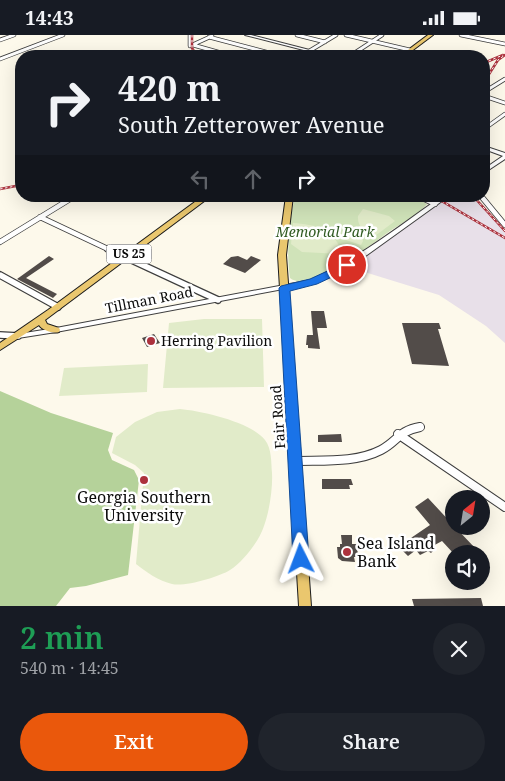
<!DOCTYPE html>
<html lang="en">
<head>
<meta charset="utf-8">
<style>
	body { margin:0; font-family:"Noto Serif",serif; background:#20242c; color:#f1f3f6; height:100vh; display:flex; flex-direction:column; font-size:19px; white-space:nowrap }
	* { box-sizing:border-box; margin:0 }
	p { font-size:16px; color:#9ea1a6 }
	.icon { flex:none; width:28px; height:28px; fill:none; stroke:currentColor; stroke-width:2; stroke-linecap:round; stroke-linejoin:round }
	.map { position:relative; height:571px; overflow:hidden }
	.sheet { display:flex; flex-direction:column; background:#171b24; flex:1 }
	.sheet>* { flex:none }
	.top-card { position:absolute; left:15px; top:15px; width:475px; height:152px; border-radius:20px; box-shadow:0 5px 20px #0002; background:#171b24; color:#f1f3f6; overflow:hidden }
	.needle { width:32px; rotate:30deg }
	.fabs { position:absolute; left:445px; top:455px; display:grid; gap:10px }
	.fabs a { display:grid; place-items:center; width:45px; height:45px; border-radius:50%; background:#171b24; box-shadow:0 5px 20px #0002; font-size:25px }
	.pin { position:absolute; display:grid; place-items:center; width:42px; height:42px; color:#fff; margin:-21px; border:2px solid #fff; border-radius:50%; box-shadow:0 1px 5px #0007 }
	.me { position:absolute; width:55px; margin:-28px; rotate:357deg; stroke-linejoin:round; filter:drop-shadow(0 0 4px #0008) }
	.turn { display:flex; align-items:center; gap:18px; height:105px; padding:0 20px; font-size:22px }
	.turn .icon { width:65px; height:65px; stroke-width:2.5 }
	.turn b { display:block; font-size:35px; line-height:42px }
	.lanes { display:flex; align-items:center; height:48px; padding:0 20px; background:#0003; justify-content:center; gap:25px; direction:ltr }
	.lanes .off { opacity:.35 }
	.round { display:grid; place-items:center; flex:none; width:52px; height:52px; border-radius:26px; background:#20242c }
	.headline { display:flex; align-items:center; justify-content:space-between; height:85px; padding:0 20px }
	h1 { font-size:30px; font-weight:600; line-height:38px; color:#1e9e55 }
	.primary-button { display:flex; gap:10px; margin-top:auto; padding:10px 20px }
	.primary-button a { flex:1; height:58px; border-radius:30px; background:#ea580c; color:#fff; font-size:20px; font-weight:600; line-height:58px; text-align:center }
	.primary-button a+a { background:#20242c; color:#f1f3f6 }
	.status { display:flex; justify-content:space-between; align-items:center; height:35px; padding:0 25px; background:#171b24; direction:ltr }
	.status svg { height:14px; fill:currentColor }
	.map>svg:first-child { display:block }
</style>
</head>
<body>
<div class="status"><b>14:43</b><svg viewBox="0 0 49 12"><path d="M0 12V9h3v3zM5 12V6h3v6zM10 12V3h3v9zM15 12V0h3v12zM26 1h20v11H26zM47 4h2v5h-2z"/></svg></div>
<div class="map">
<svg width="505" height="571" viewBox="0 0 505 571">
	<rect width="100%" height="100%" fill="#fdf9eb"/>
	<path fill="#e8e0e9" d="M 446,161 L 473,161 L 505,196 L 505,308 L 486,291 L 439,260 L 345,231 Z"/>
	<path fill="#d0e3b9" d="M 295,161 L 413,161 L 427,169 C 418,180 402,188 390,196 C 373,208 309,259 290,243 C 286,216 289,188 295,161 Z"/>
	<path fill="#b5d29a" d="M 0,356 L 51,378 L 113,398 L 108,415 L 112,425 L 134,435 L 139,445 L 128,540 L 86,551 L 70,553 L 56,571 L 0,571 Z"/>
	<path fill="#e1ebc9" d="M 363,174 L 389,181 L 395,186 L 375,201 C 365,197 357,192 358,181 Z
		M 293,188 C 314,189 338,195 341,219 L 302,217 L 291,209 Z
		M 347,192 C 354,194 361,197 363,206 L 361,210 L 340,203 Z
		M 204,284 L 262,284 L 264,352 L 163,353 L 169,288 Z
		M 148,329 L 147,357 L 59,361 L 64,333 Z
		M 180,374 C 202,376 251,387 265,405 C 272,414 271,427 272,438 C 273,456 268,488 258,504 C 252,514 240,529 230,535 C 219,542 185,552 172,549 C 159,546 146,537 136,529 L 144,438 L 135,430 L 112,418 L 116,402 L 135,387 L 157,377 Z"/>
	<path fill="#524c49" d="M 49,221 L 54,224 L 26,243 L 57,259 L 53,263 L 17,244 Z
		M 238,221 L 247,225 L 251,221 L 261,225 L 245,238 L 223,229 L 231,222 Z
		M 311,276 L 324,276 L 327,293 L 317,293 L 320,314 L 308,313 L 308,310 L 306,310 L 307,300 L 313,300 Z
		M 402,288 L 439,288 L 441,294 L 438,294 L 449,331 L 412,329 Z
		M 154,299 L 160,308 L 147,312 L 142,303 Z
		M 341,399 L 342,407 L 318,407 L 318,400 Z
		M 322,444 L 351,444 L 353,450 L 349,450 L 350,454 L 322,454 Z
		M 428,463 L 454,491 L 476,514 L 469,519 L 454,519 L 442,506 L 431,512 L 433,516 L 431,518 L 428,516 L 420,520 L 416,515 L 408,521 L 402,515 L 411,510 L 408,505 L 430,490 L 415,472 Z
		M 341,500 L 352,500 L 352,509 L 357,509 L 358,522 L 354,522 L 355,527 L 342,526 L 338,523 L 337,512 L 340,512 L 340,509 L 342,509 Z
		M 481,563 L 483,571 L 414,571 L 412,564 Z"/>
	<g fill="none" stroke-linecap="round" stroke-linejoin="round">
		<g stroke="#3e3e3e" stroke-width="4.5">
			<path id="minor-far3" d="M 190,0 L 190,11 L 212,1
				M 297,0 L 325,7
				M 346,0 L 410,15
				M 461,0 L 505,9
				M 209,2 L 281,21
				M 0,5 L 14,0
				M 193,10 L 232,21
				M 301,21 L 336,0
				M 350,21 L 382,0
				M 0,24 L 63,0
				M 484,57 L 505,44
				M 484,61 L 505,68
				M 484,94 L 505,79"/>
		</g>
		<g stroke="#3e3e3e" stroke-width="6">
			<path id="minor-far2" d="M 484,94 L 486,93
				M 278,161 L 289,164
				M 418,161 L 435,169
				M 481,161 L 505,190
				M 40,182 L 110,215
				M 0,207 L 75,161"/>
		</g>
		<g stroke="#3e3e3e" stroke-width="8">
			<path id="minor-far1" d="M 108,214 L 218,265
				M 0,240 L 58,272
				M 0,300 L 18,301"/>
		</g>
		<g stroke="#3e3e3e" stroke-width="10">
			<path id="minor" d="M 398,399 L 505,472
				M 296,426 C 323,425 356,428 381,415 C 398,406 398,396 420,392"/>
		</g>
		<g stroke="#3e3e3e" stroke-width="2">
			<path id="tertiary" d="M 245,0 L 251,0 L 333,21 L 327,21 Z
				M 484,111 L 505,118 L 505,124 L 484,138 L 484,134 L 503,121 L 484,114 Z
				M 442,161 L 449,161 L 367,220 L 333,240 L 315,248 L 56,297 L 18,303 L 14,301 L 18,299 L 56,293 L 311,245 C 359,223 400,191 442,161 Z"/>
		</g>
		<g stroke="#1c1c1c" stroke-width="2">
			<path id="primary" d="M 428,0 L 433,0 L 405,21 L 400,21 Z
				M 203,161 L 211,161 L 45,285 L 47,289 L 59,293 L 60,295 L 59,297 C 53,299 42,295 39,290 L 0,315 L 0,308 L 48,275 Z
				M 286,161 L 293,161 L 286,220 L 311,571 L 299,571 L 278,220 Z"/>
		</g>
		<use href="#minor-far3" stroke="#fff" stroke-width="3"/>
		<use href="#minor-far2" stroke="#fff" stroke-width="4.5"/>
		<use href="#minor-far1" stroke="#fff" stroke-width="5.5"/>
		<use href="#minor" stroke="#fff" stroke-width="8"/>
		<use href="#tertiary" fill="#fff" fill-rule="evenodd"/>
		<use href="#primary" fill="#eac76e" fill-rule="evenodd"/>
		<g stroke="#ac323d" stroke-width="2.5">
			<path id="rail" d="M 192,0 L 192,13 L 197,21
				M 484,28 L 503,20
				M 484,47 L 498,25 L 505,20
				M 0,154 L 21,150
				M 433,161 L 505,203
				M 473,161 L 505,196"/>
		</g>
		<use href="#rail" stroke="#fff" stroke-width="1" stroke-dasharray="2.5" stroke-linecap="butt"/>
	</g>
	<path fill="#1a73e8" stroke="#114b97" d="M 347,227 L 351,228 L 352,230 L 351,233 L 317,249 L 290,256 L 309,524 L 307,529 L 301,531 L 296,529 L 293,524 L 279,253 L 281,251 L 310,244 Z"/>
	<g fill="#ac323d" stroke="#fff" stroke-width="2">
		<circle cx="151" cy="306" r="5"/>
		<circle cx="144" cy="445" r="5"/>
		<circle cx="347" cy="517" r="5"/>
	</g>
	<g text-anchor="middle" stroke-width="5" stroke-linejoin="round" paint-order="stroke">
		<rect fill="#fff" stroke="#545454" stroke-width="1" x="106.5" y="209.5" width="45" height="19" rx="4"/>
		<g font-size="12" font-weight="bold" fill="#0b0b0b">
			<text x="129" y="223">US 25</text>
		</g>
		<g font-size="14" font-style="italic" fill="#315b23" stroke="#fff">
			<text x="325" y="202">Memorial Park</text>
		</g>
		<g font-size="14" fill="#0b0b0b" stroke="#fff">
			<text transform="translate(149 265) rotate(-11)" y="5">Tillman Road</text>
			<text transform="translate(278 382) rotate(-94)" y="5">Fair Road</text>
		</g>
		<g font-size="14" fill="#0b0b0b" stroke="#fff" text-anchor="start">
			<text x="161" y="311">Herring Pavilion</text>
		</g>
		<g font-size="16" fill="#0b0b0b" stroke="#fff">
			<text x="144" y="468">Georgia Southern<tspan x="144" dy="18">University</tspan></text>
			<text x="357" y="514" text-anchor="start">Sea Island<tspan x="357" dy="18">Bank</tspan></text>
		</g>
	</g>
</svg>
<div class="fabs">
<a><svg class="needle" viewBox="-14 -14 28 28"><path d="M0-13l5 13h-10z" fill="#e53935"/><path d="M0 13l5-13h-10z" fill="#9ea1a6"/></svg></a>
<a><svg class="icon" aria-label="sound" viewBox="0 0 24 24"><path d="M4 9h4l5-4v14l-5-4H4zM17 9q2 3 0 6"/></svg></a>
</div>
<div class="pin" style="left:347px;top:230px;background:#d93025"><svg class="icon" aria-label="arrive" viewBox="0 0 24 24"><path d="M6 21V4h12l-3 4 3 4H6"/></svg></div>
<svg class="me" style="left:301px;top:524px" viewBox="-20 -20 40 40"><path d="M0-17L14 15 0 8-14 15z" fill="#1a73e8" stroke="#fff" stroke-width="4"/></svg>
<div class="top-card">
<div class="turn"><svg class="icon" aria-label="right" viewBox="0 0 24 24"><path d="M7 20v-9h11M14 6l5 5-5 5"/></svg><div><b>420 m</b>South Zetterower Avenue</div></div>
<div class="lanes"><svg class="icon off" aria-label="left" viewBox="0 0 24 24"><path d="M17 20v-9H6M10 6l-5 5 5 5"/></svg><svg class="icon off" aria-label="ahead" viewBox="0 0 24 24"><path d="M12 20V5M6 11l6-6 6 6"/></svg><svg class="icon" aria-label="right" viewBox="0 0 24 24"><path d="M7 20v-9h11M14 6l5 5-5 5"/></svg></div>
</div>
</div>
<section class="sheet">
<div class="headline"><div><h1>2 min</h1><p>540 m · 14:45</p></div><a class="round"><svg class="icon" aria-label="close" viewBox="0 0 24 24"><path d="M6 6l12 12M18 6L6 18"/></svg></a></div>
<div class="primary-button"><a>Exit</a><a>Share</a></div>
</section>
</body>
</html>
